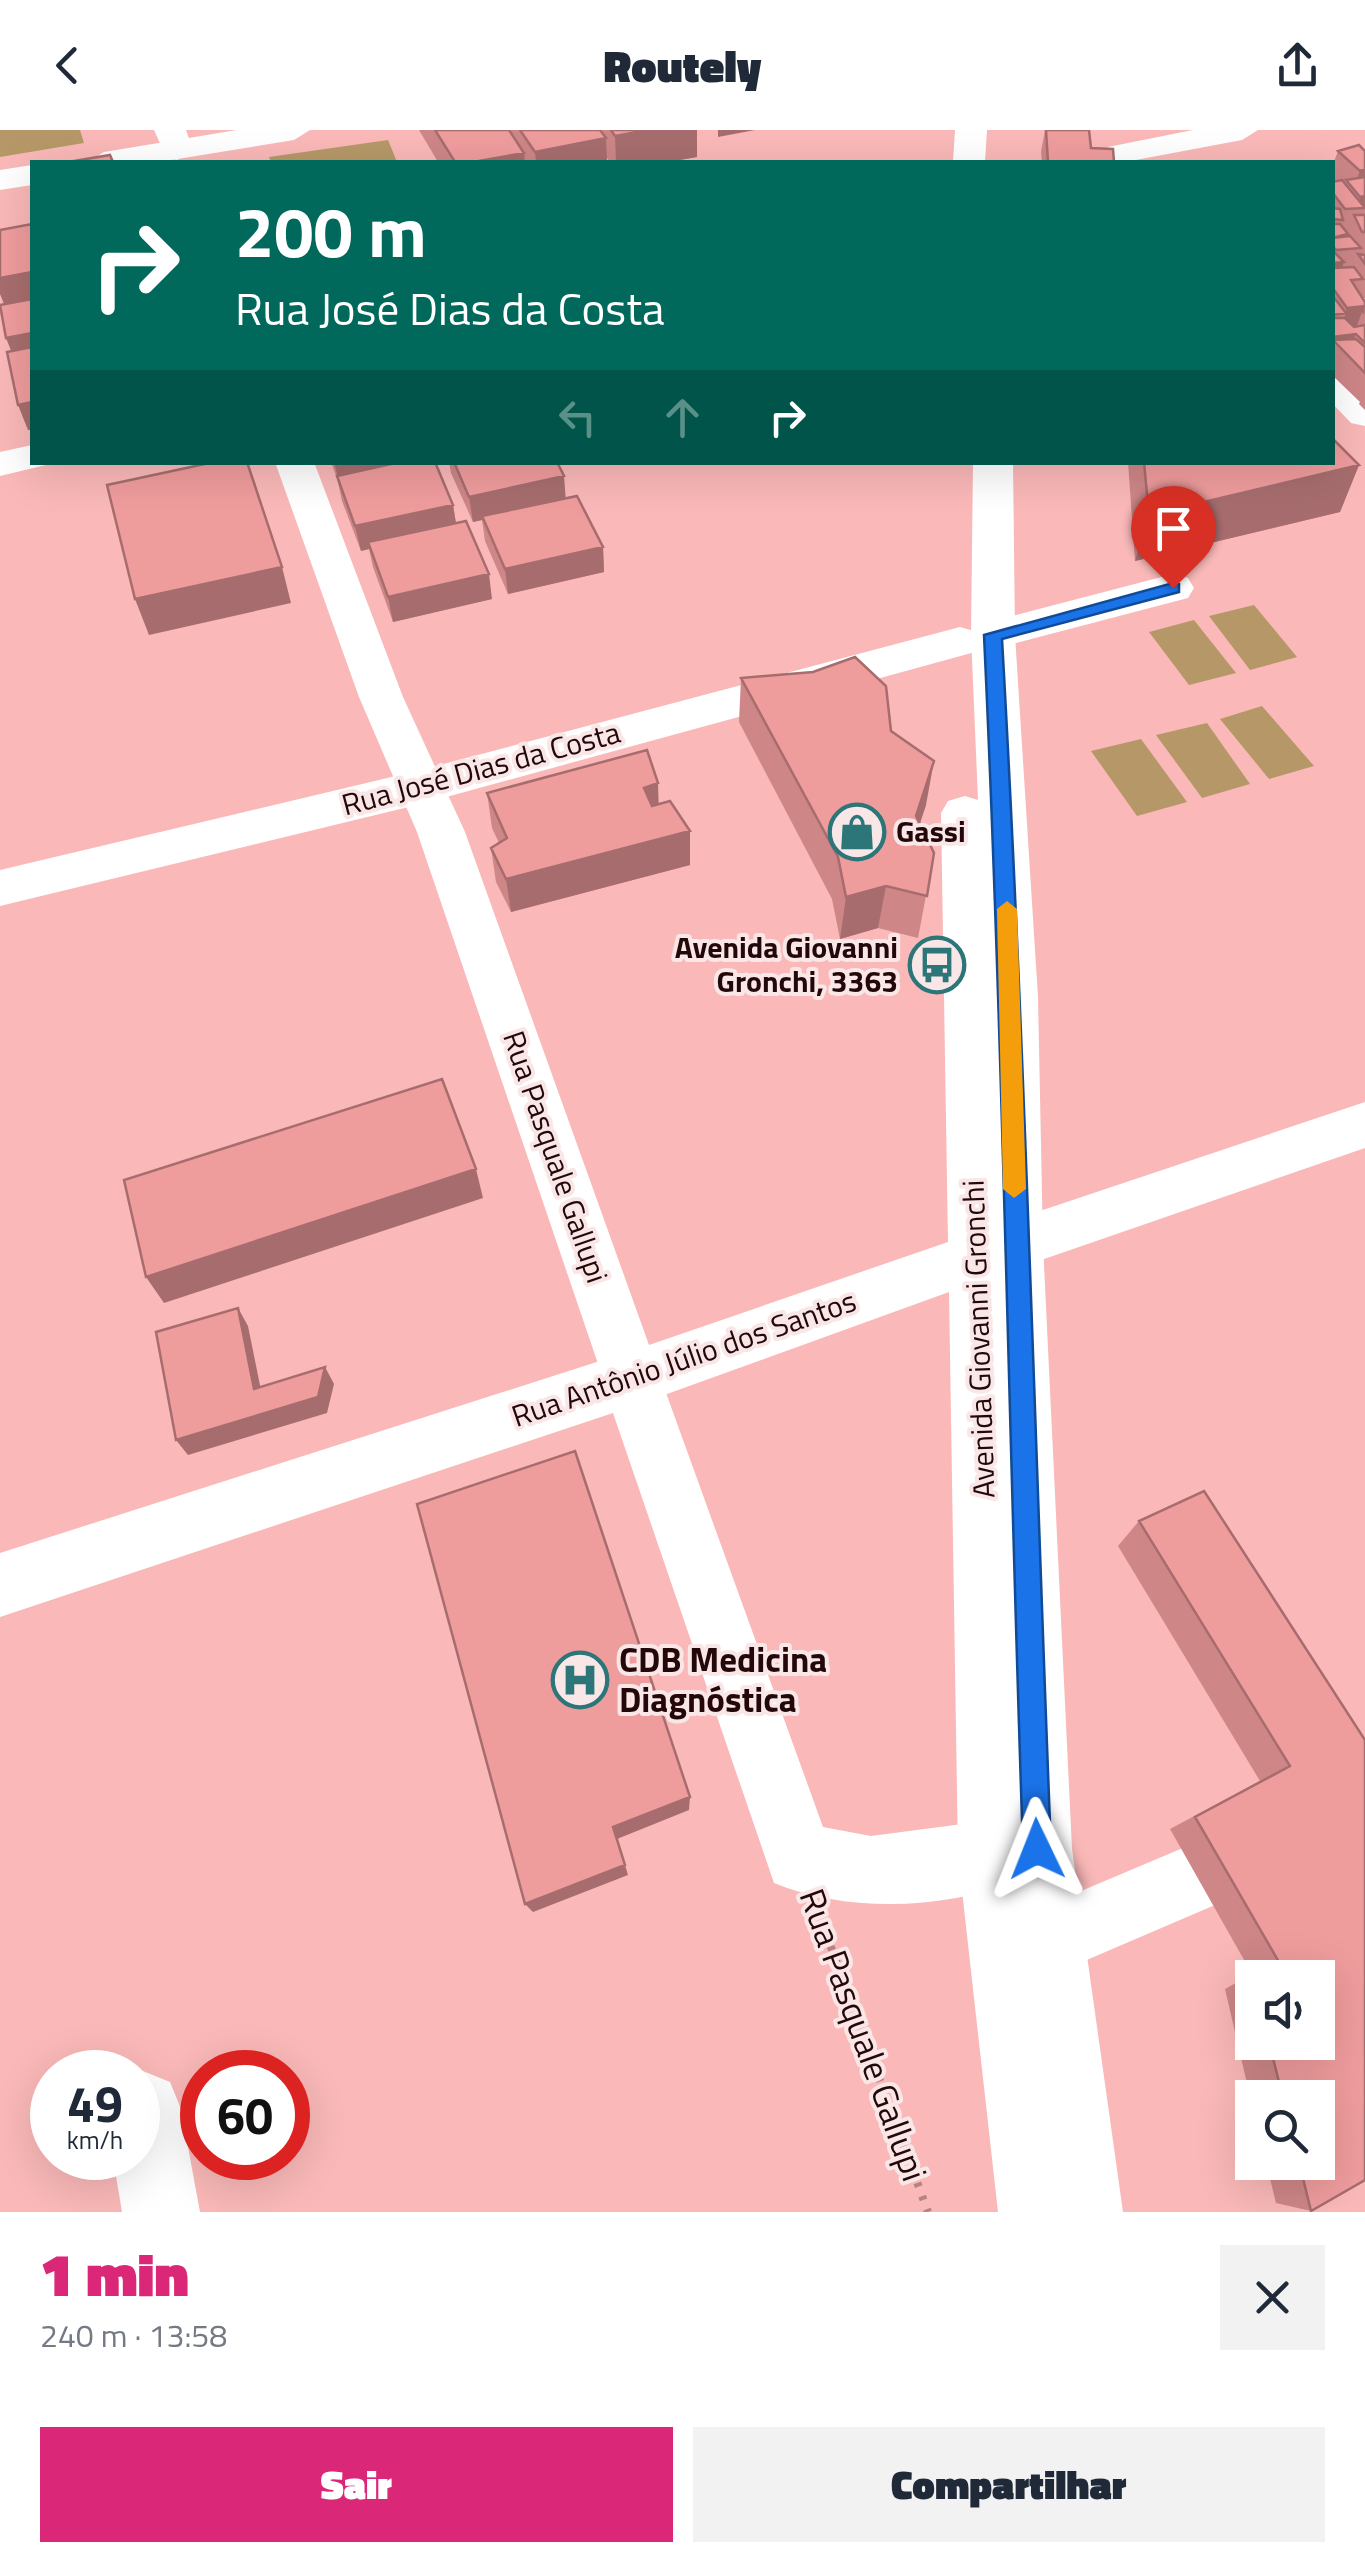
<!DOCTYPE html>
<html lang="pt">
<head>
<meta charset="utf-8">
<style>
	body { margin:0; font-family:"Titillium Web",sans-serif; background:#f2f2f3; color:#1f2937; height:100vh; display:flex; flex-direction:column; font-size:38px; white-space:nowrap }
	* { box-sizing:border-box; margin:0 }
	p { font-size:32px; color:#747a83 }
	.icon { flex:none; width:55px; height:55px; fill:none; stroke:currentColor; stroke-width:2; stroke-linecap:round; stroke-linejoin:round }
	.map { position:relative; height:2082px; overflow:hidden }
	.sheet { display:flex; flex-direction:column; background:#fff; flex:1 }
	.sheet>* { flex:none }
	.guide { position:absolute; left:30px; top:30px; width:1305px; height:305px; border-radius:0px; box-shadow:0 10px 40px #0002; background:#00695c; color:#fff; overflow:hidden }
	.fabs { position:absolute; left:1235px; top:1830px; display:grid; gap:20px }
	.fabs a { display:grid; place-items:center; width:100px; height:100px; border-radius:0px; background:#fff; box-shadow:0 10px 40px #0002; font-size:50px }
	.speed { position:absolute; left:30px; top:1920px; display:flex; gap:20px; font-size:50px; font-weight:700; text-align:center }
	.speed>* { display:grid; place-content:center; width:130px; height:130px; border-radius:50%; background:#fff; box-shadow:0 10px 40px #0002; line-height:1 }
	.speed small { font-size:25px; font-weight:400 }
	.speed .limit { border:15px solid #d22; background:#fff; color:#111 }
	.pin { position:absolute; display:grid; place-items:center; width:85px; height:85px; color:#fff; margin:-102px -42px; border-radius:50% 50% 50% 0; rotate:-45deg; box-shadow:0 0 10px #0007 }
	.pin .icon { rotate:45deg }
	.me { position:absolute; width:110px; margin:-55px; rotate:358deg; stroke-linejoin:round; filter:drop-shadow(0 0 8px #0008) }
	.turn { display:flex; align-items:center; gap:35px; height:210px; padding:0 40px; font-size:45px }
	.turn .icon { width:130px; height:130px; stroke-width:2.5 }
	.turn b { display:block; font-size:70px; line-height:85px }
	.lanes { display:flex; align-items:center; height:95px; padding:0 40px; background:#0003; justify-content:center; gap:50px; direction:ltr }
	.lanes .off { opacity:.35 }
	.round { display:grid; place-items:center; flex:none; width:105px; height:105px; border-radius:0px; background:#f2f2f3 }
	.summary { display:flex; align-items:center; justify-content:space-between; height:170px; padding:0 40px }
	h1 { font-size:60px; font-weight:800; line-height:75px; color:#db2777 }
	.button { display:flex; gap:20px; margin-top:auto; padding:20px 40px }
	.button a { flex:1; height:115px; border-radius:0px; background:#db2777; color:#fff; font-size:40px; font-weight:800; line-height:115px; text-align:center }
	.button a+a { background:#f2f2f3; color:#1f2937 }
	header { display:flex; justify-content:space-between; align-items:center; height:130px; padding:0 40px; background:#fff; font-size:45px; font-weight:800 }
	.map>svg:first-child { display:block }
</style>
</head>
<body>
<header><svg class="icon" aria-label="back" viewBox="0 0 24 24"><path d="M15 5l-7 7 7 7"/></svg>Routely<svg class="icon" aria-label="share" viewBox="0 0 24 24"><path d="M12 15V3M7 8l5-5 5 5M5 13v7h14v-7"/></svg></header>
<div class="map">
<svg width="1365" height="2082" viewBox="0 0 1365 2082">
	<rect width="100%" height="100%" fill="#fab8b8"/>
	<path fill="#b69868" d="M 0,0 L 80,0 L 84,13 L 0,27 Z
		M 388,10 L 397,32 L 271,32 L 269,27 Z
		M 1254,475 L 1297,527 L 1250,540 L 1209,486 Z
		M 1194,490 L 1236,543 L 1189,555 L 1149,502 Z
		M 1262,576 L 1314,636 L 1269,649 L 1220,589 Z
		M 1207,593 L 1250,654 L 1202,668 L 1156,605 Z
		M 1141,609 L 1187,672 L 1137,686 L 1091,621 Z"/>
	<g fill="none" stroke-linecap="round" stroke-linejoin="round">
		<path stroke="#b88283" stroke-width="8" stroke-dasharray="4 10" stroke-linecap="butt" d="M 821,1790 L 928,2082"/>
		<path fill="#fff" fill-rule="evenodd" d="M 154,0 L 186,0 L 193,20 L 177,30 L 166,27 Z
			M 1193,0 L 1258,0 L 1242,10 L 1125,32 L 1108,31 L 1103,24 L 1108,17 Z
			M 1332,240 L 1345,243 L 1365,263 L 1365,296 L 1351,293 L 1332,273 Z
			M 32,315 L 32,332 L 48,332 L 46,335 L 0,346 L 0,322 Z
			M 1173,444 L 1188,448 L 1194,458 L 1188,468 L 993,519 L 979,516 L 975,522 L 421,674 L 0,776 L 0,740 L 421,640 L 960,497 L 974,501 L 978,495 Z
			M 1365,972 L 1365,1018 L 1015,1139 L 995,1132 L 987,1114 L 995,1096 Z
			M 631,1221 L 652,1229 L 661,1249 L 823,1697 L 871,1706 L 993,1690 L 1018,1700 L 1028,1725 L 1018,1750 C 946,1780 846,1783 774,1753 L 613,1283 L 0,1487 L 0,1423 Z
			M 1197,1712 L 1222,1722 L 1232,1747 L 1222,1772 L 1047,1847 L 1022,1836 L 1011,1811 L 1022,1786 Z
			M 143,1941 L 170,1952 L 181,1979 L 200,2082 L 122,2082 L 113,2028 L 138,2028 L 138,1943 Z"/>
		<path fill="#fff" fill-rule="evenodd" d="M 237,0 L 310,0 L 294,10 L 159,32 L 88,32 L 104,22 Z
			M 955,0 L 987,0 L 985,32 L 953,32 Z
			M 32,35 L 32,55 L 0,60 L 0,40 Z
			M 275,332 L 314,332 L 403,567 L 465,702 L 649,1215 L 948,1112 L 941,683 L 948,671 L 965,666 L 978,670 L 971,505 L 973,332 L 1013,332 L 1015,505 L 1038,867 L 1043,1114 L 1072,1719 L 1123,2082 L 998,2082 L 958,1725 L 949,1162 L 631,1277 L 610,1269 L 417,702 L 359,567 Z"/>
	</g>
	<path fill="#ce8687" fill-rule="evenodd" d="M 419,0 L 697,0 L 697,27 L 668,32 L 610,32 L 607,28 L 607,32 L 438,32 Z
		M 1045,0 L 1089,0 L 1091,18 L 1114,32 L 1042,32 L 1041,22 Z
		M 1338,21 L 1365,21 L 1365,168 L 1363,168 L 1365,172 L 1365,280 L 1359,274 L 1360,272 L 1332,245 L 1332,52 L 1336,51 L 1332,48 L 1332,37 Z
		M 331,332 L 435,332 L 453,375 L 456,393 L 492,469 L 393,492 L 373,437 L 369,419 L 361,421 L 342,371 L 337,348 Z
		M 449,332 L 557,332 L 565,368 L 603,417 L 604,442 L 508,464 L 485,411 L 482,390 L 473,392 L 451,343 Z
		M 1128,332 L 1332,332 L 1359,335 L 1340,382 L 1135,431 Z
		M 741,548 L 891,601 L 926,675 L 920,693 L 934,723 L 918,808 L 878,798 L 840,809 L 832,769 L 739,592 Z
		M 487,663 L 659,675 L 690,701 L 690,735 L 511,782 L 496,752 L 491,718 L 499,713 L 492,698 Z
		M 1204,1361 L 1365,1610 L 1365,2050 L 1311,2081 L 1276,2073 L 1266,2032 L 1318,2032 L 1318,1968 L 1252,1968 L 1252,1975 L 1225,1859 L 1252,1844 L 1170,1699 L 1260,1651 L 1118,1416 L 1139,1391 ZM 1252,1848 L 1318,1848 L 1318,1912 L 1252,1912 Z"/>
	<path fill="#a76d6e" d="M 648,0 L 697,0 L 697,27 L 668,32 L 616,32 L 615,6 Z
		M 718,0 L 755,0 L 718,7 Z
		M 606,8 L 607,32 L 536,32 L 535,22 Z
		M 524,23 L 525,32 L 473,32 Z
		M 1365,39 L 1365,62 L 1353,59 L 1360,41 Z
		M 1365,66 L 1365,78 L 1356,78 L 1360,67 Z
		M 1344,132 L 1334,157 L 1333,157 L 1332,133 Z
		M 32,142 L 32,169 L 4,174 L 0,164 L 0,148 Z
		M 1365,176 L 1364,185 L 1362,182 L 1355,201 L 1339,203 L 1346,183 L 1345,184 L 1347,178 Z
		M 32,203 L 32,230 L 16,233 L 6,208 Z
		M 1356,204 L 1347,225 L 1333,210 L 1332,212 L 1332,207 Z
		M 32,272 L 32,300 L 28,300 L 18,275 Z
		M 334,332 L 431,332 L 339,352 Z
		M 1359,335 L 1340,382 L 1135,431 L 1149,385 Z
		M 564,346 L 566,372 L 482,386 L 482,390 L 473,392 L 469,367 Z
		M 453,375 L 457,400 L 368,412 L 369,419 L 361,421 L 355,396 Z
		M 603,417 L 604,442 L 508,464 L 505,439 Z
		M 282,437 L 291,473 L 149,505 L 135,469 Z
		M 489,444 L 492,469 L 393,492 L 388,467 Z
		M 934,631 L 926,675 L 908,729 L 916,686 Z
		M 658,653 L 659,688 L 645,693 L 644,658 Z
		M 690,701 L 690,735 L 511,782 L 506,749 Z
		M 886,756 L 878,798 L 840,809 L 846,767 Z
		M 476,1039 L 483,1068 L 164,1173 L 146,1147 Z
		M 238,1178 L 248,1196 L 264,1275 L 254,1259 Z
		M 325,1237 L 334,1254 L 327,1283 L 188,1325 L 176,1310 Z
		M 690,1667 L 689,1680 L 617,1709 L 613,1697 Z
		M 625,1735 L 628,1745 L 533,1782 L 525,1774 Z"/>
	<path fill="#ef9c9d" stroke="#a76d6e" stroke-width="2.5" d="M 435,0 L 509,0 L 524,23 L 473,32 L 455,32 Z
		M 520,0 L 600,0 L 606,8 L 535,22 Z
		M 611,0 L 648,0 L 615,6 Z
		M 1046,0 L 1089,0 L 1091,18 L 1113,19 L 1114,32 L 1048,32 Z
		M 1359,15 L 1365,21 L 1365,39 L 1360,41 L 1338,21 Z
		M 110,25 L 113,32 L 68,32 Z
		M 1365,47 L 1365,66 L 1360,67 L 1346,50 Z
		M 1342,50 L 1365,78 L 1345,79 L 1332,62 L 1332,52 Z
		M 1332,78 L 1340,79 L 1343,90 L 1332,89 Z
		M 1354,85 L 1365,85 L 1365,102 L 1362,102 Z
		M 32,94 L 32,142 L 0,148 L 0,100 Z
		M 1332,94 L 1340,94 L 1348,104 L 1332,108 Z
		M 1350,106 L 1361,118 L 1336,120 L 1332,116 L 1332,108 Z
		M 1332,120 L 1344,132 L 1332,133 Z
		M 1358,124 L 1365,125 L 1365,134 Z
		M 1354,137 L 1363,149 L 1351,150 L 1365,172 L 1365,176 L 1347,178 L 1332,157 L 1332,138 Z
		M 1332,165 L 1346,183 L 1332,185 Z
		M 32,169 L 32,203 L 6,208 L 0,175 Z
		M 1332,188 L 1345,188 L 1354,197 L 1365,195 L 1365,213 L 1356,204 L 1332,207 Z
		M 1356,209 L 1365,217 L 1365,243 L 1333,210 Z
		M 32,217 L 32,272 L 18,275 L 7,222 Z
		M 1332,308 L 1359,335 L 1149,385 L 1144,332 L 1332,332 Z
		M 214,332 L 247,332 L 282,437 L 135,469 L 107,355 Z
		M 400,332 L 435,332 L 453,375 L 355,396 L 337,346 Z
		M 454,332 L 557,332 L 564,346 L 469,367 Z
		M 577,366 L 603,417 L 505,439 L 482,386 Z
		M 466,391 L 489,444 L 388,467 L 368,412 Z
		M 855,527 L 886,556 L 891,601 L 934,631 L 916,686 L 934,723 L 927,766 L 886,756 L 846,767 L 838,727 L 741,548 L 813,542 Z
		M 647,620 L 658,653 L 644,658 L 652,676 L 670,671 L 690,701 L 506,749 L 491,718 L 507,708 L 487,663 Z
		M 442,949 L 476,1039 L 146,1147 L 124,1050 Z
		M 238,1178 L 254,1259 L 325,1237 L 318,1267 L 176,1310 L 156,1202 Z
		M 575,1321 L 690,1667 L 613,1697 L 625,1735 L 525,1774 L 417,1374 Z
		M 1204,1361 L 1365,1610 L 1365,2050 L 1311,2081 L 1299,2032 L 1318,2032 L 1318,1968 L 1283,1968 L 1269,1912 L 1318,1912 L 1318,1848 L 1268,1848 L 1283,1839 L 1195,1687 L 1290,1636 L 1139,1391 Z"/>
	<path fill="#1a73e8" stroke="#114b97" stroke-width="2.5" d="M 1173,453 L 1179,454 L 1179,462 L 1002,509 C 1025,912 1035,1316 1051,1719 L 1047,1729 L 1037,1733 L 1027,1729 L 1023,1719 C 1009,1314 1003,910 984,505 Z"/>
	<path fill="#f59e0b" d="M 1007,771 L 1017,779 L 1026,1059 L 1014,1068 L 1003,1059 L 997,779 Z"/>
	<defs>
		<g id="shop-ring" transform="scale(2.875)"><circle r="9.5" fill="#f9e7e7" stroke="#2c7679" stroke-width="1.5"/><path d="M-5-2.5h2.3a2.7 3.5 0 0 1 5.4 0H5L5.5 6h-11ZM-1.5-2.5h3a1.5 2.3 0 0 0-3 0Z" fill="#2c7679"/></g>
		<g id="bus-ring" transform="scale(2.875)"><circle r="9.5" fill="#f9e7e7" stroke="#2c7679" stroke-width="1.5"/><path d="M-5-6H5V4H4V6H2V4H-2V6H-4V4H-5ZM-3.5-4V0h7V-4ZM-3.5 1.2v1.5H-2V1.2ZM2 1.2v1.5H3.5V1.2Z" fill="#2c7679"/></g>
		<g id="hospital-ring" transform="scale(2.875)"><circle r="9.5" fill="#f9e7e7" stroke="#2c7679" stroke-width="1.5"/><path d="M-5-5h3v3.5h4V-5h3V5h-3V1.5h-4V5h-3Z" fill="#2c7679"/></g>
	</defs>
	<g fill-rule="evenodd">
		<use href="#shop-ring" x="857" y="702"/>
		<use href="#bus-ring" x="937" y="835"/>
		<use href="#hospital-ring" x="580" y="1550"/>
	</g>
	<g text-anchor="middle" stroke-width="8" stroke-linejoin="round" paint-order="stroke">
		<g font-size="30" fill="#230709" stroke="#f9e7e7">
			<text transform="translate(481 639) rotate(-15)" y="10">Rua José Dias da Costa</text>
			<text transform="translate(555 1027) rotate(71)" y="10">Rua Pasquale Gallupi</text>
			<text transform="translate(979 1209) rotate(-92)" y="10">Avenida Giovanni Gronchi</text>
			<text transform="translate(684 1229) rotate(-19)" y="10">Rua Antônio Júlio dos Santos</text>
		</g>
		<g font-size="30" font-weight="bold" fill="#230709" stroke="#f9e7e7" text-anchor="start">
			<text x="896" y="712">Gassi</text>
			<text x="898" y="828" text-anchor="end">Avenida Giovanni<tspan x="898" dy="34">Gronchi, 3363</tspan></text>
		</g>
		<g font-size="35" font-weight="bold" fill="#230709" stroke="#f9e7e7" text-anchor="start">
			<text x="619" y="1542">CDB Medicina<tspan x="619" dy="40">Diagnóstica</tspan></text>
		</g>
		<g font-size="35" fill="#230709" stroke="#f9e7e7">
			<text transform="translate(863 1905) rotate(70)" y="12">Rua Pasquale Gallupi</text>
		</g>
	</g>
</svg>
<div class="fabs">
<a><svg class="icon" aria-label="sound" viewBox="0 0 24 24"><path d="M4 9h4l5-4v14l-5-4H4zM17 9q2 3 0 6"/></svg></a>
<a><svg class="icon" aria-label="search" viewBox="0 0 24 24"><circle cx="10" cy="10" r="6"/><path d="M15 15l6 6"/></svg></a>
</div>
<div class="speed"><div>49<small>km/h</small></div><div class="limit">60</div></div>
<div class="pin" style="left:1173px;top:458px;background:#d93025"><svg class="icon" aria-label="arrive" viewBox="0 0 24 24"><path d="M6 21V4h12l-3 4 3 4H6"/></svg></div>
<svg class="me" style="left:1037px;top:1719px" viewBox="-20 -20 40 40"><path d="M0-17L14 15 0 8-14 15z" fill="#1a73e8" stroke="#fff" stroke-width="4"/></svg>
<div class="guide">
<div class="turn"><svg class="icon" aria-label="right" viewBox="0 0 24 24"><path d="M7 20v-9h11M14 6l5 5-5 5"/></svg><div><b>200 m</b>Rua José Dias da Costa</div></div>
<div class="lanes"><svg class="icon off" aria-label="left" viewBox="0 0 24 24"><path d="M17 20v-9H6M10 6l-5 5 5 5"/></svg><svg class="icon off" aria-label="ahead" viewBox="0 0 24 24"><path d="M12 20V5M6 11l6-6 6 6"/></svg><svg class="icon" aria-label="right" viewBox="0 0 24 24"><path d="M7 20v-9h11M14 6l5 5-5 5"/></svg></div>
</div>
</div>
<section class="sheet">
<div class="summary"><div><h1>1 min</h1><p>240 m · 13:58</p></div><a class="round"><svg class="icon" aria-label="close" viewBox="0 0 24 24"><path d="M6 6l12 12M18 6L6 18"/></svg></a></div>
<div class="button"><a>Sair</a><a>Compartilhar</a></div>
</section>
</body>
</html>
